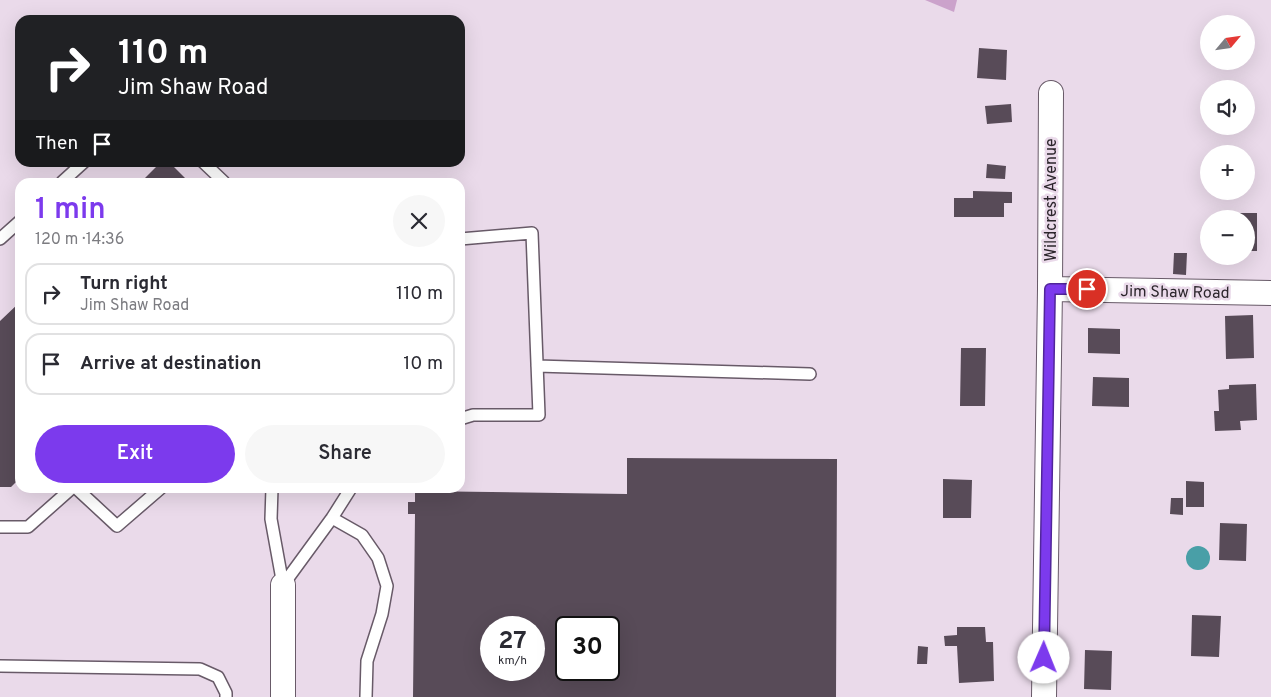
<!DOCTYPE html>
<html lang="en">
<head>
<meta charset="utf-8">
<style>
	body { margin:0; font-family:Overpass,sans-serif; background:#f7f7f7; color:#2b2b33; height:100vh; display:flex; flex-direction:column; font-size:19px; white-space:nowrap }
	* { box-sizing:border-box; margin:0 }
	p { font-size:16px; color:#7c7c81 }
	.icon { flex:none; width:28px; height:28px; fill:none; stroke:currentColor; stroke-width:2; stroke-linecap:round; stroke-linejoin:round }
	.map { position:relative; flex:1; overflow:hidden }
	.side { position:absolute; left:15px; top:178px; width:450px; height:315px; display:flex; flex-direction:column; background:#fff; border-radius:15px; box-shadow:0 5px 20px #0002 }
	.side>* { flex:none }
	.top-card { position:absolute; left:15px; top:15px; width:450px; height:152px; border-radius:15px; box-shadow:0 5px 20px #0002; background:#202124; color:#fff; overflow:hidden }
	.needle { width:32px; rotate:61deg }
	.fabs { position:absolute; left:1200px; top:15px; display:grid; gap:10px }
	.fabs a { display:grid; place-items:center; width:55px; height:55px; border-radius:50%; background:#fff; box-shadow:0 5px 20px #0002; font-size:25px }
	.speed { position:absolute; left:480px; top:616px; display:flex; gap:10px; font-size:25px; font-weight:700; text-align:center }
	.speed>* { display:grid; place-content:center; width:65px; height:65px; border-radius:50%; background:#fff; box-shadow:0 5px 20px #0002; line-height:1 }
	.speed small { font-size:12px; font-weight:400 }
	.speed .limit { border:2px solid #111; border-radius:8px; background:#fff; color:#111 }
	.pin { position:absolute; display:grid; place-items:center; width:42px; height:42px; color:#fff; margin:-21px; border:2px solid #fff; border-radius:50%; box-shadow:0 1px 5px #0007 }
	.me { position:absolute; width:55px; margin:-28px; rotate:1deg; stroke-linejoin:round; filter:drop-shadow(0 0 4px #0008) }
	.turn { display:flex; align-items:center; gap:18px; height:105px; padding:0 20px; font-size:22px }
	.turn .icon { width:65px; height:65px; stroke-width:2.5 }
	.turn b { display:block; font-size:35px; line-height:42px }
	.then { display:flex; align-items:center; height:48px; padding:0 20px; background:#0003; gap:10px; font-size:19px }
	.round { display:grid; place-items:center; flex:none; width:52px; height:52px; border-radius:26px; background:#f7f7f7 }
	.overview { display:flex; align-items:center; justify-content:space-between; height:85px; padding:0 20px }
	h1 { font-size:30px; font-weight:600; line-height:38px; color:#7c3aed }
	.button { display:flex; gap:10px; margin-top:auto; padding:10px 20px }
	.button a { flex:1; height:58px; border-radius:30px; background:#7c3aed; color:#fff; font-size:20px; font-weight:600; line-height:58px; text-align:center }
	.button a+a { background:#f7f7f7; color:#2b2b33 }
	ul { padding:0; list-style:none }
	li { display:flex; align-items:center; gap:15px; height:62px; margin:0 10px 8px; padding:0 10px; border:2px solid #e1e1e2; border-radius:15px }
	li div { flex:1 }
	li b { display:block; font-size:19px }
	li em { font-style:normal }
	.map>svg:first-child { display:block }
</style>
</head>
<body>
<div class="map">
<svg width="1271" height="697" viewBox="0 0 1271 697">
	<rect width="100%" height="100%" fill="#eadaea"/>
	<path fill="#cba2cb" d="M 925,0 L 957,0 L 954,12 Z"/>
	<path fill="#499fa7" d="M1186 558a12 12 0 1 1 24 0a12 12 0 1 1-24 0Z"/>
	<path fill="#584b58" fill-rule="evenodd" d="M 979,48 L 1007,50 L 1006,80 L 977,78 Z
		M 1011,104 L 1012,122 L 987,124 L 985,106 Z
		M 161,162 L 169,162 L 189,182 L 141,182 Z
		M 987,164 L 1006,166 L 1005,179 L 986,178 Z
		M 973,191 L 1012,192 L 1012,203 L 1004,203 L 1004,217 L 954,217 L 954,198 L 973,198 Z
		M 1230,213 L 1257,213 L 1257,251 L 1246,251 L 1246,219 L 1230,219 Z
		M 1174,253 L 1187,253 L 1186,275 L 1173,274 Z
		M 20,302 L 20,478 L 11,487 L 0,487 L 0,321 Z
		M 1253,315 L 1254,358 L 1226,359 L 1225,316 Z
		M 1088,328 L 1120,329 L 1120,354 L 1088,353 Z
		M 961,348 L 986,348 L 985,406 L 960,406 Z
		M 1093,377 L 1129,378 L 1129,407 L 1092,406 Z
		M 1256,384 L 1257,420 L 1240,421 L 1241,430 L 1215,431 L 1214,411 L 1219,411 L 1218,390 L 1229,389 L 1229,385 Z
		M 627,458 L 837,459 L 836,697 L 413,697 L 415,514 L 408,514 L 408,502 L 415,502 L 415,491 L 627,494 ZM 491,628 L 534,628 L 534,670 L 491,670 ZM 566,628 L 609,628 L 609,670 L 566,670 Z
		M 943,479 L 972,480 L 971,518 L 943,518 Z
		M 1186,481 L 1204,482 L 1204,507 L 1186,507 Z
		M 1171,498 L 1183,498 L 1183,515 L 1170,514 Z
		M 1220,523 L 1247,524 L 1246,561 L 1219,560 Z
		M 1192,615 L 1221,616 L 1219,657 L 1191,656 Z
		M 957,627 L 985,627 L 986,642 L 993,642 L 994,681 L 959,683 L 957,646 L 945,646 L 944,636 L 957,635 Z
		M 918,646 L 928,647 L 927,664 L 917,664 Z
		M 1085,650 L 1112,651 L 1111,690 L 1084,689 Z"/>
	<g fill="none" stroke-linecap="round" stroke-linejoin="round">
		<g stroke="#685a68" stroke-width="14">
			<path id="lane" d="M 203,162 L 224,182
				M 62,182 L 84,162
				M 0,239 L 20,221
				M 460,239 L 532,233 L 539,415 L 473,415 L 460,419
				M 537,366 L 810,374
				M 76,488 L 117,526 L 161,488
				M 272,488 L 271,519 L 283,585
				M 332,518 L 362,535 L 378,558 L 387,586 L 382,614 L 367,661 L 366,697
				M 0,527 L 28,527 L 72,488
				M 283,585 L 332,518 L 351,488
				M 0,666 L 200,669 L 218,677 L 226,693 L 226,697"/>
		</g>
		<g stroke="#685a68" stroke-width="26">
			<path id="street" d="M 1050,289 L 1271,293
				M 283,697 L 283,585
				M 1044,697 L 1050,289 L 1051,93"/>
		</g>
		<use href="#lane" stroke="#fff" stroke-width="11"/>
		<use href="#street" stroke="#fff" stroke-width="24"/>
	</g>
	<g fill="none" stroke-linecap="round" stroke-linejoin="round">
		<g stroke="#51269a" stroke-width="12">
			<path id="route" d="M 1044,658 L 1050,289 L 1087,289"/>
		</g>
		<use href="#route" stroke="#7c3aed" stroke-width="9"/>
	</g>
	<g text-anchor="middle" stroke-width="5" stroke-linejoin="round" paint-order="stroke">
		<g font-size="16" fill="#2c262c" stroke="#eadaea">
			<text transform="translate(1050 200) rotate(-90)" y="6">Wildcrest Avenue</text>
			<text transform="translate(1175 291) rotate(1)" y="6">Jim Shaw Road</text>
		</g>
	</g>
</svg>
<div class="fabs">
<a><svg class="needle" viewBox="-14 -14 28 28"><path d="M0-13l5 13h-10z" fill="#e53935"/><path d="M0 13l5-13h-10z" fill="#7c7c81"/></svg></a>
<a><svg class="icon" aria-label="sound" viewBox="0 0 24 24"><path d="M4 9h4l5-4v14l-5-4H4zM17 9q2 3 0 6"/></svg></a>
<a>+</a>
<a>−</a>
</div>
<div class="speed"><div>27<small>km/h</small></div><div class="limit">30</div></div>
<div class="pin" style="left:1087px;top:289px;background:#d93025"><svg class="icon" aria-label="arrive" viewBox="0 0 24 24"><path d="M6 21V4h12l-3 4 3 4H6"/></svg></div>
<svg class="me" style="left:1044px;top:658px" viewBox="-20 -20 40 40"><circle r="19" fill="#fff"/><path d="M0-13L10 11 0 6-10 11z" fill="#7c3aed"/></svg>
<div class="top-card">
<div class="turn"><svg class="icon" aria-label="right" viewBox="0 0 24 24"><path d="M7 20v-9h11M14 6l5 5-5 5"/></svg><div><b>110 m</b>Jim Shaw Road</div></div>
<div class="then">Then<svg class="icon" aria-label="arrive" viewBox="0 0 24 24"><path d="M6 21V4h12l-3 4 3 4H6"/></svg></div>
</div>
<section class="side">
<div class="overview"><div><h1>1 min</h1><p>120 m · 14:36</p></div><a class="round"><svg class="icon" aria-label="close" viewBox="0 0 24 24"><path d="M6 6l12 12M18 6L6 18"/></svg></a></div>
<ul>
<li><svg class="icon" aria-label="right" viewBox="0 0 24 24"><path d="M7 20v-9h11M14 6l5 5-5 5"/></svg><div><b>Turn right</b><p>Jim Shaw Road</p></div><em>110 m</em></li>
<li><svg class="icon" aria-label="arrive" viewBox="0 0 24 24"><path d="M6 21V4h12l-3 4 3 4H6"/></svg><div><b>Arrive at destination</b></div><em>10 m</em></li>
</ul>
<div class="button"><a>Exit</a><a>Share</a></div>
</section>
</div>
</body>
</html>
